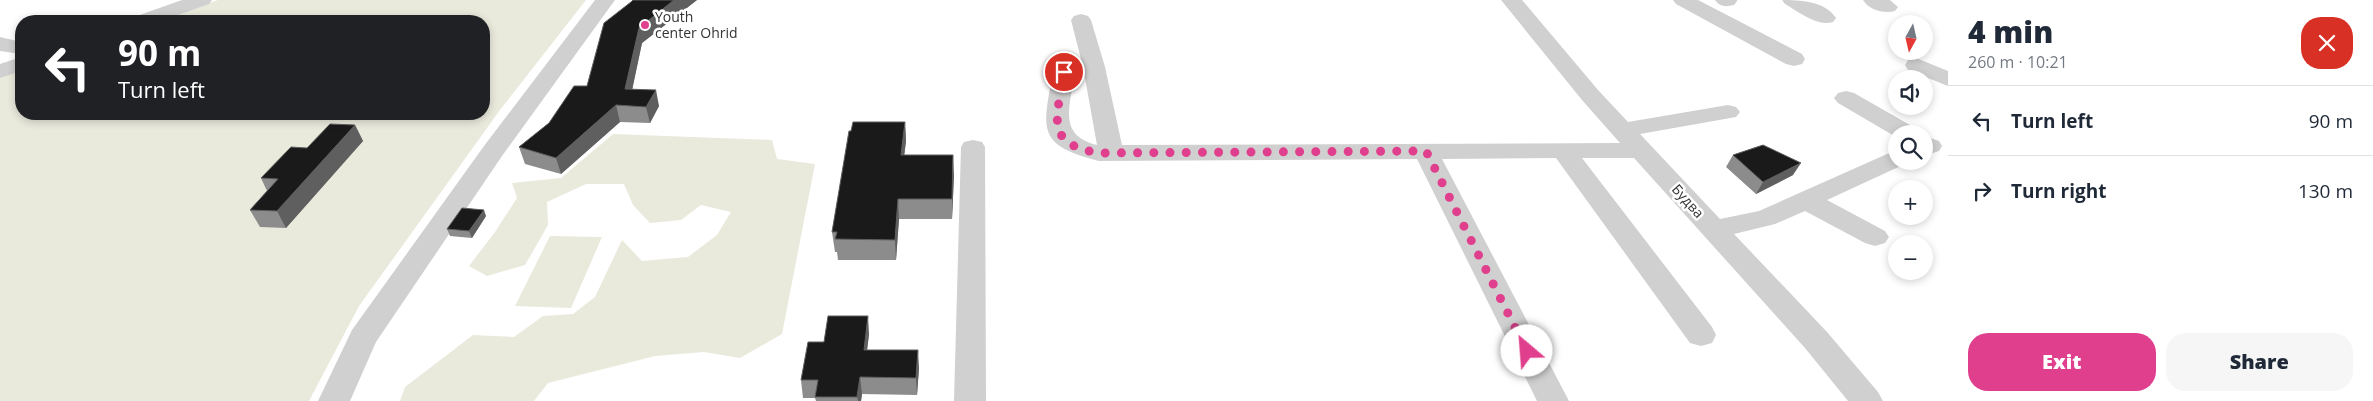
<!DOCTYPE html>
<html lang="en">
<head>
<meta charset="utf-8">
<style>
	body { margin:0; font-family:"Open Sans",sans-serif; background:#f6f6f7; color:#1f2937; height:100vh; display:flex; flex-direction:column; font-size:19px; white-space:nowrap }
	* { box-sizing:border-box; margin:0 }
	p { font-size:16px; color:#747a83 }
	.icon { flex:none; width:28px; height:28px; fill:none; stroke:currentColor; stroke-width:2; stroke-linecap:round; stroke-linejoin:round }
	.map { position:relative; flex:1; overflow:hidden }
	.drawer { display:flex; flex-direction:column; background:#fff; width:425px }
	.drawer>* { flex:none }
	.top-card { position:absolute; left:15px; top:15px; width:475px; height:105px; border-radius:20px; box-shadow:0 2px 8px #0003; background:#202124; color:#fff; overflow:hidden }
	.needle { width:32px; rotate:188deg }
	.fabs { position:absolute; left:1888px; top:15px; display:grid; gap:10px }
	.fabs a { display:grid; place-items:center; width:45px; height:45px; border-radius:50%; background:#fff; box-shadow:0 2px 8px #0003; font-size:25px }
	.pin { position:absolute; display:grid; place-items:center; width:42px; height:42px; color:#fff; margin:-21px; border:2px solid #fff; border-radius:50%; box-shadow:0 1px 5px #0007 }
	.me { position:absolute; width:55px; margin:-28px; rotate:333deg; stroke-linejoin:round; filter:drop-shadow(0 0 4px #0008) }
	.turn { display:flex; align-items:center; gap:18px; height:105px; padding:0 20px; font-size:22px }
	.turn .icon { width:65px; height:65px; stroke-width:2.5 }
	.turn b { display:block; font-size:35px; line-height:42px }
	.round { display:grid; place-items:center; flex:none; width:52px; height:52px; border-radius:20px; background:#f6f6f7 }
	.headline { display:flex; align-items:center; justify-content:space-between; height:85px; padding:0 20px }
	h1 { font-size:30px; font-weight:800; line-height:38px }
	.button { display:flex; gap:10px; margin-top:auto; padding:10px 20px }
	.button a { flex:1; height:58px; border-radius:20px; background:#e03f8d; color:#fff; font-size:20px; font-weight:800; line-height:58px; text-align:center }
	.button a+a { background:#f6f6f7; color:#1f2937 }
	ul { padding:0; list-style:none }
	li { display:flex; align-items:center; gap:15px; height:70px; padding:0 20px; border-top:1px solid #e0e1e3 }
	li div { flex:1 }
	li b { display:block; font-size:19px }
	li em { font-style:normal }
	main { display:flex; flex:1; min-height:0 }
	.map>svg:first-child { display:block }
</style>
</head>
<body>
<main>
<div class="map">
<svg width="1948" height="401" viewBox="0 0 1948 401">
	<rect width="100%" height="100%" fill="#fff"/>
	<path fill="#e9e9dc" d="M 218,0 L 586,0 L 500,110 L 359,306 L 309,401 L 0,401 L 0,76 L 21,68 L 21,114 L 484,114 L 484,21 L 157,21 Z
		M 613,134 L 772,140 L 777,159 L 815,164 L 782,334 L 740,358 L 704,352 L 655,356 L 548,383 L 534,401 L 400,401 L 405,387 L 473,335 L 514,337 L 543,316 L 573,314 L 595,297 L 622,240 L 642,261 L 688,257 L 717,235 L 731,212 L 701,205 L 681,220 L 650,223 L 633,205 L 624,184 L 586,184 L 547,202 L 548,225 L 525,265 L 487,276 L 469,266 L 495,232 L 517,198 L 512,183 L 561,178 Z
		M 550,236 L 602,237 L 571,308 L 515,306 Z"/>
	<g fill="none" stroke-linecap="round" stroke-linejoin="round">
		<path fill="#d0d0d0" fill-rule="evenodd" d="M 182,0 L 212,0 L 209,4 L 161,21 L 130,21 L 134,17 Z
			M 595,0 L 615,0 L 502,156 L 376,342 L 350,401 L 318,401 L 352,330 L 484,146 Z
			M 1501,0 L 1522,0 L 1598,90 L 1628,122 L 1728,105 L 1736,107 L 1740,112 L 1736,117 L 1640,134 L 1720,219 L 1759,211 L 1887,154 L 1896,151 L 1896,161 L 1907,161 L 1905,164 L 1827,200 L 1885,231 L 1889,237 L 1885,243 L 1875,246 L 1865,243 L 1805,211 L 1775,224 L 1734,234 L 1827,332 L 1878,392 L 1883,401 L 1848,401 L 1805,348 L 1634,158 L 1582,158 L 1712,327 L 1716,335 L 1712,343 L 1701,346 L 1690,343 L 1556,158 L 1442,159 L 1569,401 L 1537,401 L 1417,159 L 1099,161 C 1035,145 1043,129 1053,72 L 1056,67 L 1064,65 L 1072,67 L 1075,72 C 1071,104 1056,135 1097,145 L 1083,67 L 1071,20 L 1074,16 L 1081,14 L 1088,16 L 1091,20 L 1105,67 L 1122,145 L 1620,143 L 1582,100 Z
			M 1673,0 L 1698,0 L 1802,54 L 1805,59 L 1802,64 L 1794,66 L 1786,64 L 1676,4 Z
			M 1715,0 L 1737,0 L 1737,1 L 1734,5 C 1726,7 1720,7 1715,0 Z
			M 1782,0 C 1800,0 1825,1 1836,18 L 1833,22 C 1817,27 1799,12 1785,4 Z
			M 1863,0 L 1890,0 L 1898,7 L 1895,11 C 1884,14 1869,10 1863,0 Z
			M 0,37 L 21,42 L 21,54 L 0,51 Z
			M 21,57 L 21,71 L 0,78 L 0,64 Z
			M 1916,58 L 1948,71 L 1948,86 L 1908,70 L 1905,65 L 1908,60 Z
			M 1846,91 L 1854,93 L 1917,129 L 1920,134 L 1896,134 L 1896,137 L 1838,103 L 1834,98 L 1838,93 Z
			M 1924,136 L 1939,141 L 1942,146 L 1939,151 L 1924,156 Z
			M 973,140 L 982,142 L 985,147 L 986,401 L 954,401 L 961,147 L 964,142 Z"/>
	</g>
	<path fill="#8c8c8c" d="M 633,0 L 697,0 L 642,43 L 632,89 L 659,106 L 650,123 L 620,122 L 561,174 L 525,164 L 519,147 L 549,123 L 587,86 Z
		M 905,122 L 906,141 L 904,155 L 954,175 L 952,219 L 899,219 L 896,260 L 838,260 L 837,252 L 835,252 L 832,232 L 851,131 Z
		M 355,125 L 363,141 L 286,228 L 260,227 L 250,210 L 267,191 L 261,178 L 307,148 Z
		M 1733,155 L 1793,175 L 1756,194 L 1726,167 Z
		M 486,216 L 472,238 L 450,236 L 447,229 Z
		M 869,334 L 867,350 L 919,368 L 917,395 L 862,394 L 861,401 L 816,401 L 815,398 L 803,398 L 801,380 L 824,342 Z"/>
	<path fill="#5f5f5f" d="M 674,0 L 697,0 L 642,43 L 629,105 L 625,89 L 639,28 Z
		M 656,90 L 659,106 L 650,123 L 646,107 Z
		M 616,105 L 620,122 L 561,174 L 556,158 Z
		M 905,122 L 906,141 L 902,175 L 901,155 Z
		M 355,125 L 363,141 L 286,228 L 277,211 Z
		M 953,155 L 954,175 L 952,219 L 952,199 Z
		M 1801,163 L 1793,175 L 1756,194 L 1763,182 Z
		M 898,199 L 899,219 L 896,260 L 895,240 Z
		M 484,210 L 486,216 L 472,238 L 469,231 Z
		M 868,316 L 869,334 L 865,367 L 864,350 Z
		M 918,350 L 919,368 L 917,395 L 916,378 Z
		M 860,377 L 862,394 L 861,401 L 858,401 L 857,397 Z"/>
	<path fill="#1a1a1a" stroke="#5f5f5f" d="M 633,0 L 674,0 L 639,28 L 625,89 L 656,90 L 646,107 L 616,105 L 556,158 L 519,147 L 549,123 L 574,86 L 587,86 L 604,23 L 631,2 Z
		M 853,122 L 905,122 L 901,155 L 953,155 L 952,199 L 898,199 L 895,240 L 835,239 L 837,232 L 832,232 L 849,131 L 851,131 Z
		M 330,124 L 355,125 L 277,211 L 250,210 L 278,179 L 261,178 L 291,147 L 307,148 Z
		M 1763,145 L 1801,163 L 1763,182 L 1733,155 Z
		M 462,208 L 484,210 L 469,231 L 447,229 Z
		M 828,316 L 868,316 L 864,350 L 918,350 L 916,378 L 860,377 L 857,397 L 815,397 L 818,380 L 801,380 L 808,342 L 824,342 Z"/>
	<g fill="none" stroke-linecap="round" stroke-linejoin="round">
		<path stroke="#e03f8d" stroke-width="9" stroke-dasharray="0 16.2" d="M 1064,72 C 1058,116 1042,144 1099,153 L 1426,151 L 1527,351"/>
	</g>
	<circle fill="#e03f8d" stroke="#fff" stroke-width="2" cx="645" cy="25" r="5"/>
	<g text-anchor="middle" stroke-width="5" stroke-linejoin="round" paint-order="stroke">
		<g font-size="14" fill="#333" stroke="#fff" text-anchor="start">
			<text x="655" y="22">Youth<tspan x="655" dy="16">center Ohrid</tspan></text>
		</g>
		<g font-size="14" fill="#333" stroke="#fff">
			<text transform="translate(1688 201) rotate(48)" y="5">Будва</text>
		</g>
	</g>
</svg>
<div class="fabs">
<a><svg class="needle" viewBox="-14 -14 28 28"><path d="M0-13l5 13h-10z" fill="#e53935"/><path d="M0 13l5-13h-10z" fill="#747a83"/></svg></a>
<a><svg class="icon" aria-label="sound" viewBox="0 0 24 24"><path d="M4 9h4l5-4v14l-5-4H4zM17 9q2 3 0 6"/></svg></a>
<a><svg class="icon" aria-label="search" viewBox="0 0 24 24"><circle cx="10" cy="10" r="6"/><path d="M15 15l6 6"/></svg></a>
<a>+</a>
<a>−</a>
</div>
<div class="pin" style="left:1064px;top:72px;background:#d93025"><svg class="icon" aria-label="arrive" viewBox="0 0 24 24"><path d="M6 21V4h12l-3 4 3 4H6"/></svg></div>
<svg class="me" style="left:1527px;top:351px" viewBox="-20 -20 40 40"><circle r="19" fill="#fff"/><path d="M0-13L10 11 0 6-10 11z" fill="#e03f8d"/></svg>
<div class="top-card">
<div class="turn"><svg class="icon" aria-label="left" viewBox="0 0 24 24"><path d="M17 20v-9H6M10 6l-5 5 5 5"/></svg><div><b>90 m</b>Turn left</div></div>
</div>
</div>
<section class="drawer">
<div class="headline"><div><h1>4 min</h1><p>260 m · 10:21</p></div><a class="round" style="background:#d93025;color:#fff"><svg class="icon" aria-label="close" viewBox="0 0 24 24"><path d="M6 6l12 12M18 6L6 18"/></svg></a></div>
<ul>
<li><svg class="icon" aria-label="left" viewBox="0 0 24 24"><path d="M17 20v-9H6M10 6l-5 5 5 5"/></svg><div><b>Turn left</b></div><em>90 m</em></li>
<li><svg class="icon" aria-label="right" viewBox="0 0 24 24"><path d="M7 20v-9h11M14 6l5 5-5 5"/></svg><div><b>Turn right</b></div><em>130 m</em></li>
</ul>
<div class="button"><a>Exit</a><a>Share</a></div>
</section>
</main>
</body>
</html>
